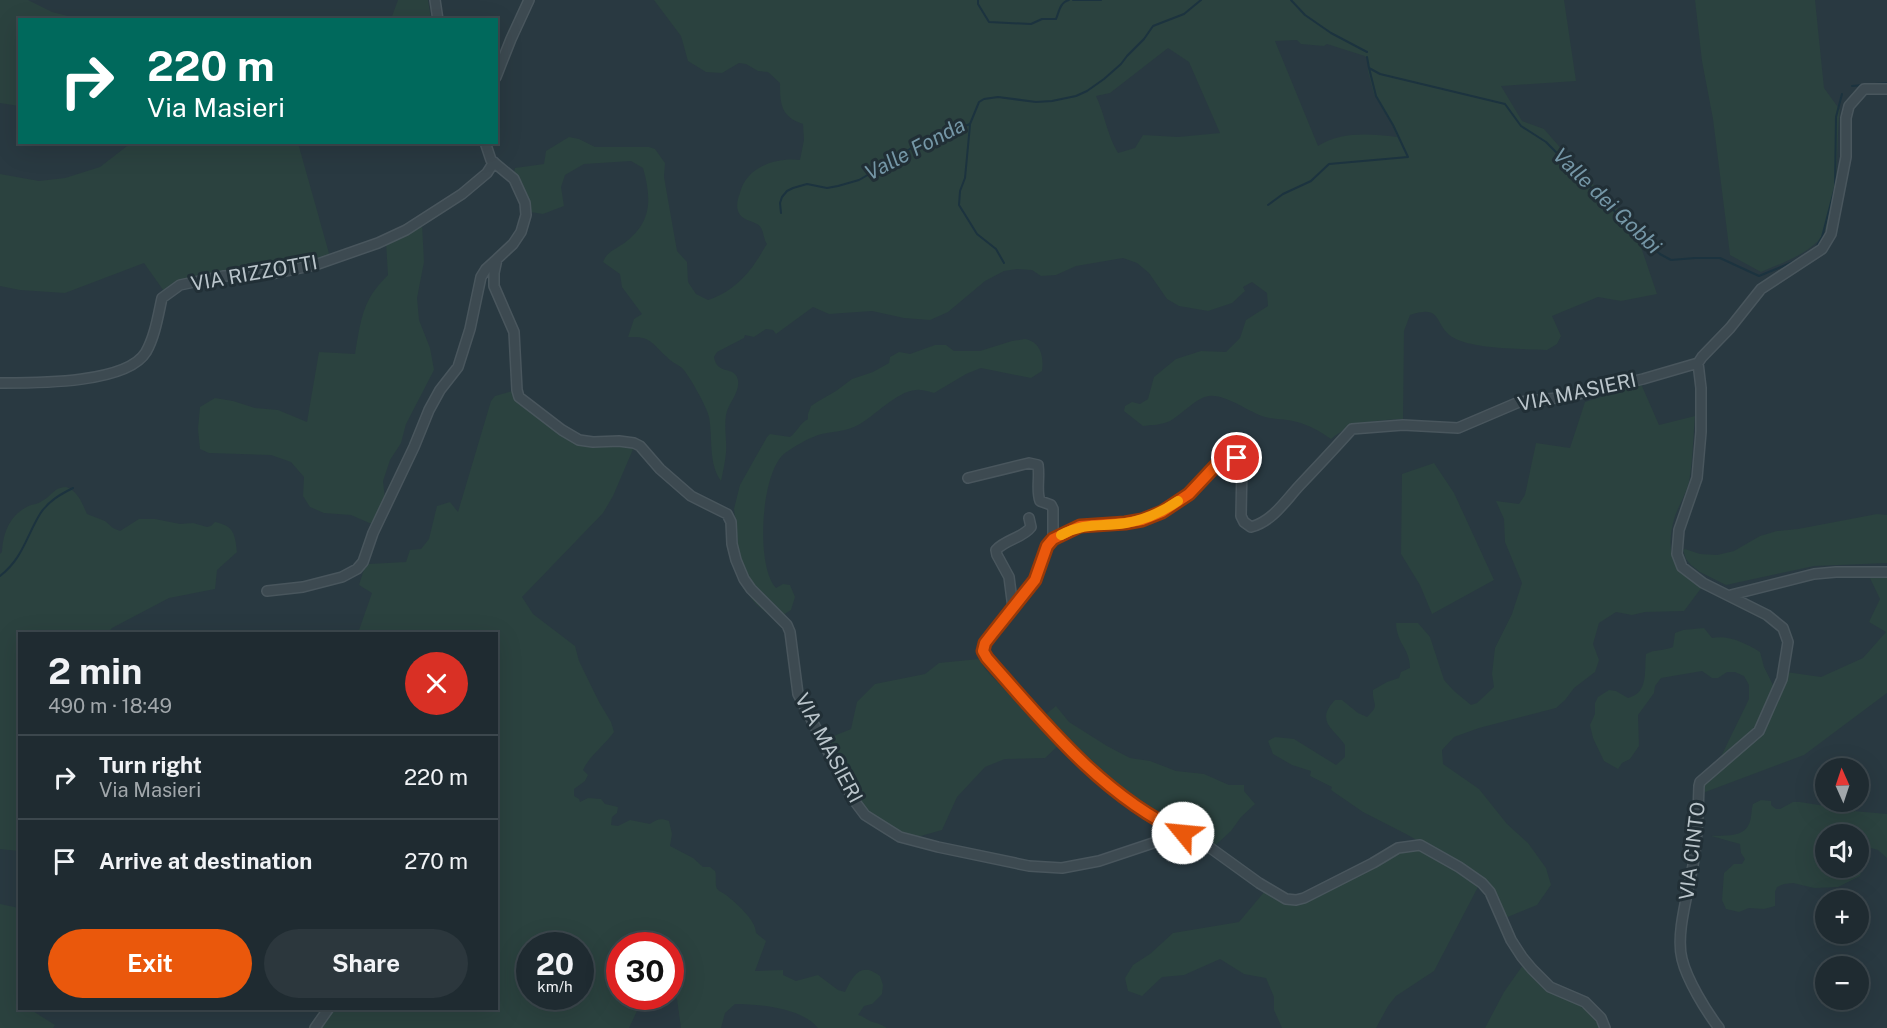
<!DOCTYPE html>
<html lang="en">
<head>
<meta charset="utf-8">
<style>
	body { margin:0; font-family:"Public Sans",sans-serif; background:#2c373d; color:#f1f3f6; height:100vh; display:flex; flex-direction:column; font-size:22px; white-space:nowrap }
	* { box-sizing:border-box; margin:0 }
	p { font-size:20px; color:#a1a7ab }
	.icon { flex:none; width:33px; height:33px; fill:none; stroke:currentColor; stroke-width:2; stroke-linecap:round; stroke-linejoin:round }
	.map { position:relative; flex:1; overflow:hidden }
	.drawer { position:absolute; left:18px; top:632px; width:480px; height:378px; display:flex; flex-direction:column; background:#1f2b31; border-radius:0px; box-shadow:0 6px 24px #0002,0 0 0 2px #3c474d }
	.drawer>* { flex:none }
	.guide { position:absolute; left:18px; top:18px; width:480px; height:126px; border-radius:0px; box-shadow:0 6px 24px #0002,0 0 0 2px #3c474d; background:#00695c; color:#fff; overflow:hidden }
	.needle { width:39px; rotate:357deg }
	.buttons { position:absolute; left:1815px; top:758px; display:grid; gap:12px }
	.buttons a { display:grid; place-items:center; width:54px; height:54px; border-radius:50%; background:#1f2b31; box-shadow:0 6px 24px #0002,0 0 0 2px #3c474d; font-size:30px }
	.speed { position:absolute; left:516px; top:932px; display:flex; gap:12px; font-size:30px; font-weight:700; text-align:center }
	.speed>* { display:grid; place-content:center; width:78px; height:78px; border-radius:50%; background:#1f2b31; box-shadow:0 6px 24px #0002,0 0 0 2px #3c474d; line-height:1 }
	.speed small { font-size:15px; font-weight:400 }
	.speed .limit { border:9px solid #d22; background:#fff; color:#111 }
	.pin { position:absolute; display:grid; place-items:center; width:51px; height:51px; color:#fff; margin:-26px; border:3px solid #fff; border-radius:50%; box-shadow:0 2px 6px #0007 }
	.me { position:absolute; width:66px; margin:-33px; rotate:298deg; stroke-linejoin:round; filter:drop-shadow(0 0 4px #0008) }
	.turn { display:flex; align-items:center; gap:21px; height:126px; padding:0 30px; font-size:27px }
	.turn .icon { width:78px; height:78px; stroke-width:2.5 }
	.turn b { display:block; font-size:42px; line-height:51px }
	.round { display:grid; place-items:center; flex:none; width:63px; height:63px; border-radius:32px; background:#2c373d }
	.head { display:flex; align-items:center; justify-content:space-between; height:102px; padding:0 30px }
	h1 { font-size:36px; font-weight:700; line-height:45px }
	.action { display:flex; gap:12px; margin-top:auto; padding:12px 30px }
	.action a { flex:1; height:69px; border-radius:36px; background:#ea580c; color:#fff; font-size:24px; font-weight:700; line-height:69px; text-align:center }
	.action a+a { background:#2c373d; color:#f1f3f6 }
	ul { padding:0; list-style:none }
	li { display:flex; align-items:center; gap:18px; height:84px; padding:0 30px; border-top:2px solid #3c474d }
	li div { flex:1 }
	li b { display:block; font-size:22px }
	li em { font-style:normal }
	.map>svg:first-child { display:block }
</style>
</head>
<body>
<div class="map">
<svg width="1887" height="1028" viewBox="0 0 1887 1028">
	<rect width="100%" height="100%" fill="#293941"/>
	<path fill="#2b423f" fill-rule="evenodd" d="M 0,0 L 28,0 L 52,12 L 80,19 L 20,20 L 19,106 L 0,103 Z
		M 398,0 L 428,0 L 431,19 L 391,19 Z
		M 654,0 L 1564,0 L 1576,81 L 1501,86 L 1522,121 L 1544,129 L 1585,176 L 1654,245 L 1641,247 L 1657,294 L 1621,301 L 1598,297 L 1552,316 L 1561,336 L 1557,344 L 1547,350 C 1524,349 1473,349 1454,338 C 1433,326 1444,303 1410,315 L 1404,331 L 1403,419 C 1377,420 1351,422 1331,439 C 1321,432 1309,425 1297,422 C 1287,419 1276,420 1265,417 C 1248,412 1226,394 1209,396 C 1197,397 1181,415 1170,421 C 1162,425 1151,425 1143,426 L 1124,411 L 1125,406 L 1132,402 L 1140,404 L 1148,399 L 1154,377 L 1176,359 L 1201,351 L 1226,352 L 1240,338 L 1246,320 L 1268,306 L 1267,293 L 1252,282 L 1243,287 L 1245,291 L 1232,303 L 1208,311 L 1179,306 L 1167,299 L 1149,273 L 1137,263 L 1123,258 L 1076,266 L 1056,275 L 1041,276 L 1032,270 L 1017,269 L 1004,271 L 985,281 L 948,312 L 930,320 L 904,318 L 872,311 L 829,314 L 813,307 L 776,334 L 773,330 L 766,329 L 754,337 L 745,335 L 744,338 L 717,352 L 714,357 C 717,376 735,365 738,380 C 740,393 728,403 726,415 C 724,428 727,441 726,453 C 725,462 723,472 721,481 C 708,463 713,438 709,417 C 708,409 688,373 682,368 C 677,364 671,362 667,357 C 651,343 652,336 628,337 L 634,319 L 642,314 L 622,287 L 620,274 L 603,262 C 607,252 614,250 623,244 C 652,223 652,200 643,168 L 631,161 L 584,164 L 565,175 L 561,187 L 564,206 L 543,214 L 530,212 L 514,173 L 515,168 L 544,164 L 546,151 L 569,137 L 579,139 L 595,147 L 649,147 L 655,149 L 665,163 L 664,177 L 677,251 L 687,262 L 688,282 L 696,294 L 708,300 C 728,294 746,278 757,260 C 761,255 763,249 767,244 C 762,237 765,229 757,224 C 750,220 741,220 738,211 C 736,205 738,198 740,193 C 746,167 776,157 800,160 L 804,140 L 803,124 C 781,117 780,104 780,83 L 768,72 L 758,71 L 746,64 L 739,63 L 722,73 L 706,72 L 688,61 L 681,36 ZM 1297,40 L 1301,44 L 1324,46 L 1327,44 L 1365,56 L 1368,60 L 1368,71 L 1374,94 L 1391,123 L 1397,137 C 1371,134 1341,131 1318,146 L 1275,41 ZM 1168,48 L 1189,62 L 1220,133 L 1178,137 L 1143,135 L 1135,148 L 1118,153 C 1107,135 1105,115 1096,96 L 1110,93 Z
		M 1695,0 L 1815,0 L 1824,88 L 1840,110 C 1835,142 1842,216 1818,241 C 1803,256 1780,264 1761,272 L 1730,255 L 1713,119 L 1702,61 Z
		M 131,143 L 298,143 L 332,264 L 305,272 L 268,277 L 220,277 L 166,294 L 144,263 L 65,293 L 20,290 L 0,286 L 0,174 L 39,181 L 65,178 L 100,167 Z
		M 422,224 L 424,262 L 417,298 L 419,320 L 430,348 L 434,370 L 406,424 L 401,443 L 390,460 L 383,481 L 385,498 L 374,525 L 351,515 L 324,513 L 310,507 L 303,496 L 304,477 L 291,462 L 271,455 L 209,453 L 200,449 L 198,429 L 200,407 L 215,398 L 233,401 L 255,408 L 278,410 L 307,422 L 319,352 L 355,354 C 361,320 362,300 388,275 L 386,242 Z
		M 1025,339 C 1041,342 1044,357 1042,371 L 1031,378 L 981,368 L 966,374 L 934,393 C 929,392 922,389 916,390 C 897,391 875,416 858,425 C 846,432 831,431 818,435 C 807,439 795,446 785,453 C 761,471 755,566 776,588 L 783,584 L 790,585 L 795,597 L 791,610 L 775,620 L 756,604 L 743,588 L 734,509 L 740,485 L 767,437 L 770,434 L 790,437 C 798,431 799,424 808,419 L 808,414 L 811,406 L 817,402 L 836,391 L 852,379 L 873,372 L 889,363 L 890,357 L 899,352 L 910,354 L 935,345 L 946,345 L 954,351 L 980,351 L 1012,341 Z
		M 1641,384 L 1659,425 L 1695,416 C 1693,438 1693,460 1689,482 C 1686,494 1679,505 1675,516 C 1665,549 1671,571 1702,587 L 1684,611 L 1645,612 L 1632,615 L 1616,612 L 1599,623 L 1593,644 L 1599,660 L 1595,672 L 1574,688 L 1565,700 L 1556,708 L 1479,728 L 1454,737 L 1442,750 L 1443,764 L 1479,789 L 1507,824 L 1528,843 L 1546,868 L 1551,885 L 1537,905 L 1505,918 L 1493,891 L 1459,864 L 1406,834 L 1363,812 L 1331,790 L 1332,787 L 1310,776 L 1311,771 L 1292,765 L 1273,754 L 1268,741 L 1275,737 L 1294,739 L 1336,765 L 1345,757 L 1345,745 C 1333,728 1315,721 1335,700 L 1342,700 L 1358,713 L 1367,717 C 1381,704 1372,705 1373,690 L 1387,682 L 1399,678 L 1401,672 L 1410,668 C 1410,648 1397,645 1396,623 L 1418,623 L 1430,637 L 1444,680 L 1454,691 L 1471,705 L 1477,703 L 1494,687 L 1492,674 L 1495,648 L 1512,614 L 1522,583 L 1505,542 L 1504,519 L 1496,501 L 1519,504 L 1525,495 L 1536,443 L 1570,448 L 1585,402 Z
		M 520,389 L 524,397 L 575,435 L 592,438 L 637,440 L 613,496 L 603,513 L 522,597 L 533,614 L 575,646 L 579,661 L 599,702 L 611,722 L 614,732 C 604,746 590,755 583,770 L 588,775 L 585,781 L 574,789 L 574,796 L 579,799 L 580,802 L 588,798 L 601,799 L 605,804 L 618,807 L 617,813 L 612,817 L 611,825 L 618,826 L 630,820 L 650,824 C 657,819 661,818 669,821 L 672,834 L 670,846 L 693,858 L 703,867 L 710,867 L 715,871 C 717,876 714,886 718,890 C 720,892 724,893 726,895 C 736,903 756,920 756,933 L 766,941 L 755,971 L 783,970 L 783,975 L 796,981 L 818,975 L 838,990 L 845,992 C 853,975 861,961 880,976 L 883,985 L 882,994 L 872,1004 L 864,1006 L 858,1015 C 863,1016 866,1019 870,1021 C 876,1023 881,1024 887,1028 L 818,1028 C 802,1008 759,1004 735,1004 L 725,1013 L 721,1028 L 681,1028 L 677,999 L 671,990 L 670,945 L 620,945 L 620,996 L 644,996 L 629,1028 L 308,1028 L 322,1008 L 496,1008 L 496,633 L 358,633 L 372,593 L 359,585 L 364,569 L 369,564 L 406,562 L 410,550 L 421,549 L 429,539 L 437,506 L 450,502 L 458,512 L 491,401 L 495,396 ZM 530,945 L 580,945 L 580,996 L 530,996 Z
		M 1434,463 L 1454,493 L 1494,580 L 1432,614 L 1420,585 L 1401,554 L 1402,474 Z
		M 66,487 C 78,491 82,503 87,514 L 105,521 L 113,528 L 120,531 L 139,519 L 155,519 L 180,524 L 193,523 L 207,527 L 211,526 L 215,522 C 234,526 235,534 237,552 L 217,570 L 215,589 L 169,598 L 112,628 L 107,633 L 20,633 L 19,851 L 0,849 L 0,554 L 2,552 C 3,534 9,517 25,508 C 30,504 37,505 42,501 C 52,496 54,487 66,487 Z
		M 1877,514 L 1887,515 L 1887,563 L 1814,566 L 1726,585 L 1700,572 L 1691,565 L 1686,559 L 1683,550 L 1685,549 L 1700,554 L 1717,555 L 1734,551 L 1760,536 L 1777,531 L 1798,529 Z
		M 1869,576 L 1887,576 L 1887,693 L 1804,755 L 1700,794 L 1702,781 L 1714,771 L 1749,699 L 1749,685 L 1744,676 L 1735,672 L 1727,672 L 1718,678 L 1712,678 L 1702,671 L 1661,678 L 1655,686 L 1654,693 L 1638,715 L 1639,746 L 1630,759 L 1622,763 L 1618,769 L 1604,761 L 1593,738 L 1590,725 L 1595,714 L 1595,703 L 1598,697 L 1609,690 L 1616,691 L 1628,698 C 1649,693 1644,671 1646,654 C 1655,649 1664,651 1673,647 L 1675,633 L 1683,630 L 1704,628 L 1712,638 C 1729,635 1745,643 1760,652 L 1764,667 L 1778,695 L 1786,672 L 1821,677 L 1863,658 L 1886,632 L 1869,622 L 1880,599 Z
		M 979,659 L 986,670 L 1036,722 L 1056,706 L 1069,722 L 1107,746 L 1130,758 L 1150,761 L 1176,771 L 1204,774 L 1229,785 L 1244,785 L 1244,791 L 1255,804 L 1241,817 L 1231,831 L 1209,851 L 1171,832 L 1060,744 L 1045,758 L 1005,759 L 985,767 L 957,797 L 942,830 L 910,839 L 867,822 L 862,808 L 824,740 L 851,729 L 857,702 L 875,684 L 925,674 L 939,663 Z
		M 1761,800 L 1771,801 L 1771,805 L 1776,809 L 1780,809 L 1793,802 L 1800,802 L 1825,806 L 1841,805 L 1853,811 L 1887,814 L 1887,858 L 1878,850 L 1871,848 L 1863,858 L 1863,867 L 1860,876 L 1838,887 L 1814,888 L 1793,883 L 1784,884 L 1777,887 L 1775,892 L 1775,906 L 1764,909 L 1749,908 L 1739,912 L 1726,909 L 1722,900 L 1724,873 L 1734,864 L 1742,864 L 1745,859 L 1741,853 L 1740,844 L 1711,836 C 1724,835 1743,838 1749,824 C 1752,818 1751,810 1753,804 ZM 1826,834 L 1858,834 L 1858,867 L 1826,867 Z
		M 1410,842 L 1452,864 L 1479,885 L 1434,971 L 1396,996 L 1388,1006 L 1376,1028 L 1282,1028 L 1274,1010 L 1274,997 L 1266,978 L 1244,974 L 1220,959 L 1184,975 L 1162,977 L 1142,996 L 1128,991 L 1125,978 L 1133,965 L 1150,954 L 1173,933 L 1239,922 L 1265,891 L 1286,902 Z
		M 0,904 L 19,908 L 20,1008 L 28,1008 L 55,1025 L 53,1028 L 0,1028 Z
		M 1523,965 C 1543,978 1593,1007 1601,1028 L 1485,1028 L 1504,992 Z"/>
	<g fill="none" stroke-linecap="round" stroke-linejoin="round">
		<path stroke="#1c333f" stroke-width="2" d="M 978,0 L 978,4 L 989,22 L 1031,24 L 1042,19 L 1056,19 C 1059,12 1060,2 1069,0
			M 1073,0 L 1101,0
			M 1291,0 L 1305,15 L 1331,33 L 1367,52
			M 1367,57 L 1369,68 L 1380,74 L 1505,104 L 1521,126 L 1546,142 L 1636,233 L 1660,254 L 1671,260 L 1695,258 L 1720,258 L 1759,276 L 1798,260
			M 1852,86 L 1887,83
			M 970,125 L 965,178 L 960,191 L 959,205 L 977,234 L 996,249 L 1004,263
			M 1268,205 L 1283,194 L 1311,181 L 1329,164 L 1408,157 L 1393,125 L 1376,96 L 1369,68
			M 781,213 L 780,203 L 782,197 L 787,191 L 793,188 L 807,184 L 827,188 L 838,186 L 859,180 L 878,169 L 888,168 L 895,163 L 902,154 L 916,145 L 970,124 L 979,102 L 984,99 L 998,97 L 1036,102 L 1052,101 L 1076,96 L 1087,91 L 1104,79 L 1121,64 L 1127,56 L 1144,39 L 1153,26 L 1184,14 L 1201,0
			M 1815,249 L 1822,237 L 1835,187 L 1836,117 L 1842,94
			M 0,576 C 23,558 26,537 40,514 C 48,501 61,494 73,488"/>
		<g stroke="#49565d" stroke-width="12">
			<path id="minor" d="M 435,0 L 438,20
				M 496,77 L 511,39 L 529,0
				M 485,142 L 491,160 L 514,179 L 525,203 L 526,215 L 521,232 L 513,244 L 497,259 L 494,273 L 494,286 L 514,332 L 517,390 L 519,397 L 562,430 L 579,440 L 593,442 L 619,441 L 634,443 L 640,446 L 660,469 L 691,496 L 727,514 L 731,522 L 732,544 L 736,560 L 744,579 L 751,589 L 787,625 L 790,632 L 798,694 L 853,799 L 865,815 L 884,827 L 900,837 L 938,847 L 1029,866 L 1062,868 L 1099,861 L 1183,833
				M 1698,363 L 1701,388 L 1701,432 L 1697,478 L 1679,530 L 1677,554 L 1682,567 L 1703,583 L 1767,615 L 1783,628 L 1788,642 L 1782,679 L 1759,731 L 1700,782 L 1699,786 C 1698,810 1698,835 1694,859 C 1690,888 1675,932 1682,959 C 1687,980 1706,1011 1719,1028
				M 0,383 C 34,383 127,384 146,352 C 155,336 158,316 162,298 L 180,285 L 223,276 L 272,274 L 315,265 L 378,243 L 406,230 L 462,194 L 487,173 L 494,162
				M 968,478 L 1029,463 L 1038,465 C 1040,478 1036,491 1040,501 L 1051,505 L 1053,509 L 1053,539
				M 267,591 L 303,587 L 342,577 L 357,569 L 363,562 L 373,533 L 414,447 L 429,410 L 440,390 L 458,367 L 470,329 L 481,277 L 486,269 L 497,259
				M 1731,595 L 1814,574 L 1836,572 L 1887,572
				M 1013,608 L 1009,577 L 997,555 L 996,550 C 1006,539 1023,538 1031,527 L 1029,518
				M 315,1028 L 329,1008
				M 1605,1028 L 1601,1018 L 1585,1002 L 1550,987 L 1532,969 L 1522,957 L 1511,940 L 1490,892 L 1482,883 L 1459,867 L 1420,845 L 1398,848 L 1373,863 L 1304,898 L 1296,900 L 1286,899 L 1259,883 L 1205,844 L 1162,824 L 1114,789 L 1095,774 L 1033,711 L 987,658 L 983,651 L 985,643 L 1035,580 L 1047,546 L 1053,539 L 1080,526 L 1125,523 L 1142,520 L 1162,512 L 1189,494 L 1219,462 L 1230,456 L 1237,457 L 1242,464 L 1241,516 L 1244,522 L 1251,527 C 1273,521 1285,501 1300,485 C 1318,466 1335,448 1352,429 L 1403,425 L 1458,428 L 1519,402 L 1566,397 L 1643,379 L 1698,363 L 1702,357 L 1730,328 L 1761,289 L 1822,249 L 1831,234 L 1846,157 L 1846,118 L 1849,106 L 1864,89 L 1887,89"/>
		</g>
		<use href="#minor" stroke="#3d4a51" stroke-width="9"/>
	</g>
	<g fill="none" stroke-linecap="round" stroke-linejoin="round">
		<g stroke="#983908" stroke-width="15">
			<path id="route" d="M 1183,833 C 1103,796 1045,724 987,658 L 983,651 L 985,643 L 992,634 L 1035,580 L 1047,546 L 1053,539 L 1080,526 L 1125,523 L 1142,520 L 1162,512 L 1189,494 L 1219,462 L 1230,456 L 1237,458"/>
		</g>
		<use href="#route" stroke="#ea580c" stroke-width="10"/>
		<path stroke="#f59e0b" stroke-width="10" d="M 1061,535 C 1086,522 1100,527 1126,523 C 1145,520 1162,512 1178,501"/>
	</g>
	<g text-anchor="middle" stroke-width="6" stroke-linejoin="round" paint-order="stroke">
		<g font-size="20" fill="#bac5cb" stroke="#212f36">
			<text transform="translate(254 273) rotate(-10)" y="7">VIA RIZZOTTI</text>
			<text transform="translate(1577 392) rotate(-12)" y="7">VIA MASIERI</text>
			<text transform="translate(829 748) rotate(62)" y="7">VIA MASIERI</text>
			<text transform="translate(1692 851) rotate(-83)" y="7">VIA CINTO</text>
		</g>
		<g font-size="21" font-style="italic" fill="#7597a7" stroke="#212f36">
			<text transform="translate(915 149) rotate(-28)" y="7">Valle Fonda</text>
			<text transform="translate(1607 201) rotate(44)" y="7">Valle dei Gobbi</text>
		</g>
	</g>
</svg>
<div class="buttons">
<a><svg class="needle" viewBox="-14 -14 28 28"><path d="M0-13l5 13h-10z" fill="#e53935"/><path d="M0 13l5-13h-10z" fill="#a1a7ab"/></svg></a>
<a><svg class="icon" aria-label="sound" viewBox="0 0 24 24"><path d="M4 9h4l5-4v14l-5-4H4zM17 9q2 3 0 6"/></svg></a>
<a>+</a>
<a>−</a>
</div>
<div class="speed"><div>20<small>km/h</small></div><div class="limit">30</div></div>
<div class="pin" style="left:1237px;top:458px;background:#d93025"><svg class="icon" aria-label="arrive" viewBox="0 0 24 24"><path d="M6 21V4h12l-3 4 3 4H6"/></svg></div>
<svg class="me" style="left:1183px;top:833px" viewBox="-20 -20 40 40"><circle r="19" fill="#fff"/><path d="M0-13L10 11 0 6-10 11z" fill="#ea580c"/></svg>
<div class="guide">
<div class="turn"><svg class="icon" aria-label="right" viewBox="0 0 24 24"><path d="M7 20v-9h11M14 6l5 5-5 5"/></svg><div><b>220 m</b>Via Masieri</div></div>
</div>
<section class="drawer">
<div class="head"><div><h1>2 min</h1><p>490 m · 18:49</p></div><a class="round" style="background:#d93025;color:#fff"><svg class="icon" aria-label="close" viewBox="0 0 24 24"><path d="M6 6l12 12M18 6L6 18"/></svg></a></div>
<ul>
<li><svg class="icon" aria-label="right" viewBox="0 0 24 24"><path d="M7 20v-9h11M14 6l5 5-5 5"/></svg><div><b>Turn right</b><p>Via Masieri</p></div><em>220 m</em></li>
<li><svg class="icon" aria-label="arrive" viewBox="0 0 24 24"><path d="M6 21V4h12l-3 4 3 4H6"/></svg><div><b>Arrive at destination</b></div><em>270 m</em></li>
</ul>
<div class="action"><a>Exit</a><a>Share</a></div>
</section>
</div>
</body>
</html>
